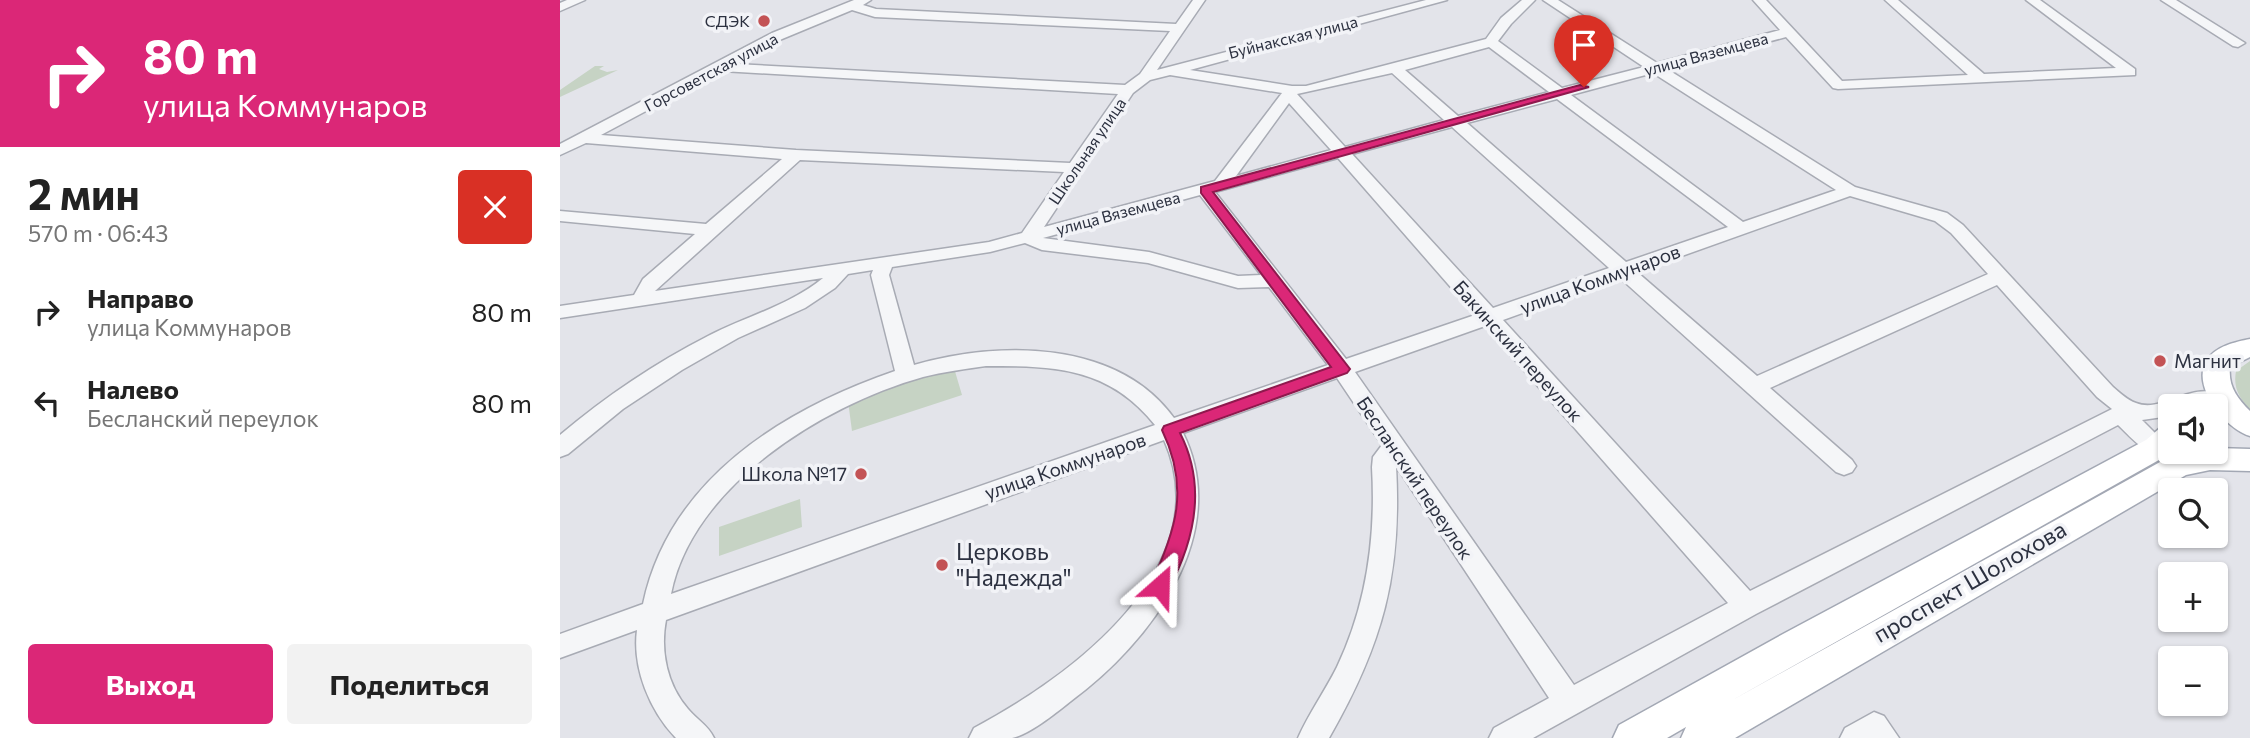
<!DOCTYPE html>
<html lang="ru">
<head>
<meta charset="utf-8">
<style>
	body { margin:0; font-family:Commissioner,sans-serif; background:#f2f2f2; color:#222; height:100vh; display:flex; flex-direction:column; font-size:26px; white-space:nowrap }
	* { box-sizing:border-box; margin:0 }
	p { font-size:23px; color:#767676 }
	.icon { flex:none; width:38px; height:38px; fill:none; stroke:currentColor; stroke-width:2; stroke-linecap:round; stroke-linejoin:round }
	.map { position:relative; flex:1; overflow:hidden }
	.side { display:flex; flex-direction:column; background:#fff; width:560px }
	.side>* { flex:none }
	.guide { background:#db2777; color:#fff; overflow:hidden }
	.tools { position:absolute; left:1598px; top:394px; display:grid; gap:14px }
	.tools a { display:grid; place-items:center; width:70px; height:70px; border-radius:7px; background:#fff; box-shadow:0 2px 5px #0004; font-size:35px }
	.pin { position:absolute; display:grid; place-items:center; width:60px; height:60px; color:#fff; margin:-72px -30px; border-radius:50% 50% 50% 0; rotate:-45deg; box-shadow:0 0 7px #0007 }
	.pin .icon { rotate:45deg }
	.me { position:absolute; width:77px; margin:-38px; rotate:25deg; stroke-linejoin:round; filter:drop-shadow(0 0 5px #0008) }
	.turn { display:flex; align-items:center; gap:24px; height:147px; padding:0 28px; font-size:32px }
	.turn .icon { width:91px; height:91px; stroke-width:2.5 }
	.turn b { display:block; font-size:49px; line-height:60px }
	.round { display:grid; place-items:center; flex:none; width:74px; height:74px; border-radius:7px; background:#f2f2f2 }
	.overview { display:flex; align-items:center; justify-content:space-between; height:119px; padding:0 28px }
	h1 { font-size:42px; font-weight:700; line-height:52px }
	.cta { display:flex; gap:14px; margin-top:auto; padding:14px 28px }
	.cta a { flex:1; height:80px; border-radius:7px; background:#db2777; color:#fff; font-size:28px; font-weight:700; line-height:80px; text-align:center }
	.cta a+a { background:#f2f2f2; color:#222 }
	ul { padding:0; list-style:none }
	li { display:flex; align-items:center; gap:21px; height:91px; padding:0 28px }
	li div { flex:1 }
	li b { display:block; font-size:26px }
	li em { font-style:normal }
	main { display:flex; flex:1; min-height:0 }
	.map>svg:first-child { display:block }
</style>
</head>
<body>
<main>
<section class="side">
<div class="guide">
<div class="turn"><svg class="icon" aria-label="right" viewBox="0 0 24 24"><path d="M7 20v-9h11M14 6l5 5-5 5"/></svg><div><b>80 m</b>улица Коммунаров</div></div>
</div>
<div class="overview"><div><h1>2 мин</h1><p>570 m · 06:43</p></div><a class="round" style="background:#d93025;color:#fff"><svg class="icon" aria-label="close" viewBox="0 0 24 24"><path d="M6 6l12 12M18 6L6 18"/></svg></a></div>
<ul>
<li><svg class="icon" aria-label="right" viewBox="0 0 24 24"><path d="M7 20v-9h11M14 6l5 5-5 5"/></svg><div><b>Направо</b><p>улица Коммунаров</p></div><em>80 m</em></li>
<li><svg class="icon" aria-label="left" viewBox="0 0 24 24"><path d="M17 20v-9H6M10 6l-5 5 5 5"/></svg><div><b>Налево</b><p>Бесланский переулок</p></div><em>80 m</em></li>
</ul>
<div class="cta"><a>Выход</a><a>Поделиться</a></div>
</section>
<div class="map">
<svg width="1690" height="738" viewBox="0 0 1690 738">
	<rect width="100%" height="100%" fill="#e3e4ea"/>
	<path fill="#c6d3c4" d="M 35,66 L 44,66 L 39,69 L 47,72 L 58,70 L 0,97 L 0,90 Z
		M 1690,361 L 1690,410 C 1679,397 1673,388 1676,371 Z
		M 394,368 L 402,395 L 292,431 L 288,401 Z
		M 240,499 L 242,527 L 159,556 L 159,527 Z"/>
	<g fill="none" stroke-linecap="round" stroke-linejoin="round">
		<g stroke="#a8abb4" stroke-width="3">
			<path id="minor" d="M 7,0 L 25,0 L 0,11 L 0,3 Z
				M 294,0 L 311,0 L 303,5 L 316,9 L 616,24 L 633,0 L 645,0 L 597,70 L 866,0 L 887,0 L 630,70 L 732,86 L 746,86 L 926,39 L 941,18 L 962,0 L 975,0 L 951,24 L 938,41 L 1002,88 L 1084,67 L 983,0 L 998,0 L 1097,63 L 1220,30 L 1193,0 L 1206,0 L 1282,81 L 1408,75 L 1325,0 L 1338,0 L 1424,74 L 1556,68 L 1466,0 L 1480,0 L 1575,69 L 1575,75 L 1278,89 L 1273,88 L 1226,37 L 1107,69 L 1295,187 L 1387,213 L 1403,225 L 1553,387 C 1559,392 1567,400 1576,403 C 1601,413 1627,384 1658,393 L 1661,399 L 1658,405 L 1653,406 L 1610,406 L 1610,416 L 1582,420 L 1608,446 L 1605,452 C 1587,458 1571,437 1558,425 L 1196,614 L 973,738 L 929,738 L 934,728 L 989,698 L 836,466 C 842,574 823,644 769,738 L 738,738 C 749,713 765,691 777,667 C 807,604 816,536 812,467 L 813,457 L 822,445 L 777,378 L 623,433 C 673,534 590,643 511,701 C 497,712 469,735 452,738 C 439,738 423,738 409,738 L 414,728 C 509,678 661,567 604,440 L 106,620 C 100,651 107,685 128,709 C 137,720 148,725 154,738 L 116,738 C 90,711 72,668 77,630 L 0,658 L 0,634 L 83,604 C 109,480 222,410 335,371 L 311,275 L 313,270 L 288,274 L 275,288 L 245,308 L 178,338 L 122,370 L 63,409 L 8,454 L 0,457 L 0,435 C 45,397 95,363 148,336 C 186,316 229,306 263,278 L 0,318 L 0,306 L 74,295 L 83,279 L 135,234 L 0,221 L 0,211 L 146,224 L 222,159 L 26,143 L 0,155 L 0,144 L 212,33 ZM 292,10 L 315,17 L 610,31 L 580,74 L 565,85 L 175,64 L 222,39 ZM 929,47 L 989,92 L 898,116 L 845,70 ZM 161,71 L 162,71 L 558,94 L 510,163 L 236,150 L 41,135 ZM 832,73 L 884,120 L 785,147 L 737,94 ZM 1093,73 L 1276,190 L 1183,222 L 1011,95 ZM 610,75 L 722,93 L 655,181 L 484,227 L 573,93 L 590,80 ZM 997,99 L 1168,227 L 1066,262 L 907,123 ZM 729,103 L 771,150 L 676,176 ZM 892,127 L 1049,268 L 933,308 L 792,154 ZM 778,158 L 915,315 L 786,359 L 655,192 ZM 240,160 L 504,172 L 462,233 L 429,242 L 95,291 ZM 640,195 L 701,275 L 678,276 L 589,252 L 483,238 ZM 1290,196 L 1375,221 L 1391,233 L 1428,274 L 1197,376 L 1077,272 ZM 465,243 L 482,250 L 588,263 L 678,288 L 709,287 L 768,365 L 614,418 C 558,340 439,340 354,365 L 329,275 L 332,267 L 430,252 ZM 1060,278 L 1276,472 L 1284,475 L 1292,472 L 1296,466 L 1292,460 L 1210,388 L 1437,285 L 1537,397 L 1552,409 L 1190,591 L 943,320 ZM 925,326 L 1168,603 L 1014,685 L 795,372 ZM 426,366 C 494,366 549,367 595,425 L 111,594 C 132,486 263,405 363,377 C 383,372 405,369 426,366 Z
				M 1601,0 L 1616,0 L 1685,43 L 1678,47 L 1673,46 Z
				M 1314,712 L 1324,716 L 1339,738 L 1280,738 L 1285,728 Z"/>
		</g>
		<g stroke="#a3a8b4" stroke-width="3">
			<path id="major" d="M 1690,339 L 1690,357 L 1670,367 C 1668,386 1677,398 1690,411 L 1690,436 C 1666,429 1630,386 1647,360 C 1656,346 1675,342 1690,339 Z
				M 1610,424 L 1610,452 L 1606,456 L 1169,702 L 1609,457 L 1631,452 L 1656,452 L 1656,448 L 1690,449 L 1690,471 L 1650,470 L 1626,475 L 1175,738 L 1121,738 L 1126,727 L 1107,738 L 1053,738 L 1059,725 L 1223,634 L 1586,440 L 1600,428 Z"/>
		</g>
		<use href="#minor" fill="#f5f6f8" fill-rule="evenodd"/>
		<use href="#major" fill="#fff" fill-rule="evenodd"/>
	</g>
	<path fill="#db2777" stroke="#8e194d" stroke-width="2" d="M 1020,85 L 1029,87 L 653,192 L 790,369 L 787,373 L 620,433 C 647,486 635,541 607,592 L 600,594 L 593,592 L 590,586 C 616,531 630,488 602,430 L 604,426 L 771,367 L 641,193 L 641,187 Z"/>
	<g fill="#c35355" stroke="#f2f3f7" stroke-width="2.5">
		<circle cx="204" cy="21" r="7"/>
		<circle cx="1600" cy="361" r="7"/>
		<circle cx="301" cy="474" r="7"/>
		<circle cx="382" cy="565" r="7"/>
	</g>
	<g text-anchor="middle" stroke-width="7" stroke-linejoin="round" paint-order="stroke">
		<g font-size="16" fill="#2c3140" stroke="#f2f3f7" text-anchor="end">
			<text x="190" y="27">СДЭК</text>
		</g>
		<g font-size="16" fill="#2c3140" stroke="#f2f3f7">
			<text transform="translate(733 37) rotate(-14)" y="6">Буйнакская улица</text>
			<text transform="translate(1146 54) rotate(-15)" y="6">улица Вяземцева</text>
			<text transform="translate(151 72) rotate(-28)" y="6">Горсоветская улица</text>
			<text transform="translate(527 151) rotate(-56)" y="6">Школьная улица</text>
			<text transform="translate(558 213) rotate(-15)" y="6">улица Вяземцева</text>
		</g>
		<g font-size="19" fill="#2c3140" stroke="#f2f3f7">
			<text transform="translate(1040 279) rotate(-20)" y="7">улица Коммунаров</text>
			<text transform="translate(958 351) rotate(48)" y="7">Бакинский переулок</text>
			<text transform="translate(505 466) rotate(-19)" y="7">улица Коммунаров</text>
			<text transform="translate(855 478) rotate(56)" y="7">Бесланский переулок</text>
		</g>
		<g font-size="19" fill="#2c3140" stroke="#f2f3f7" text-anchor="start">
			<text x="1614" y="368">Магнит</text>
			<text x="287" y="481" text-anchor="end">Школа №17</text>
		</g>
		<g font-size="23" fill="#2c3140" stroke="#f2f3f7" text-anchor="start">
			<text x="396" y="560">Церковь<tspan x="396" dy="26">"Надежда"</tspan></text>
		</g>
		<g font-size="23" fill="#2c3140" stroke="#f2f3f7">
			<text transform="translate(1410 582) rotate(-30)" y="8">проспект Шолохова</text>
		</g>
	</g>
</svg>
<div class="tools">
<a><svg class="icon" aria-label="sound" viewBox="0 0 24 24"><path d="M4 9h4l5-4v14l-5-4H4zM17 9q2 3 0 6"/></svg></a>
<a><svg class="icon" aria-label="search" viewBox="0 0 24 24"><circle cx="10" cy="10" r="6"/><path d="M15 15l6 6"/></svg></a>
<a>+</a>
<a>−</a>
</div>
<div class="pin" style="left:1024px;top:87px;background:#d93025"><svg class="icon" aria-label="arrive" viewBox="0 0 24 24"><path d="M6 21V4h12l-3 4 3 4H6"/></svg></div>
<svg class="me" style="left:600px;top:586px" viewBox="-20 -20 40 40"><path d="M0-17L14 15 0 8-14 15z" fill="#db2777" stroke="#fff" stroke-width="4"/></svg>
</div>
</main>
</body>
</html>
